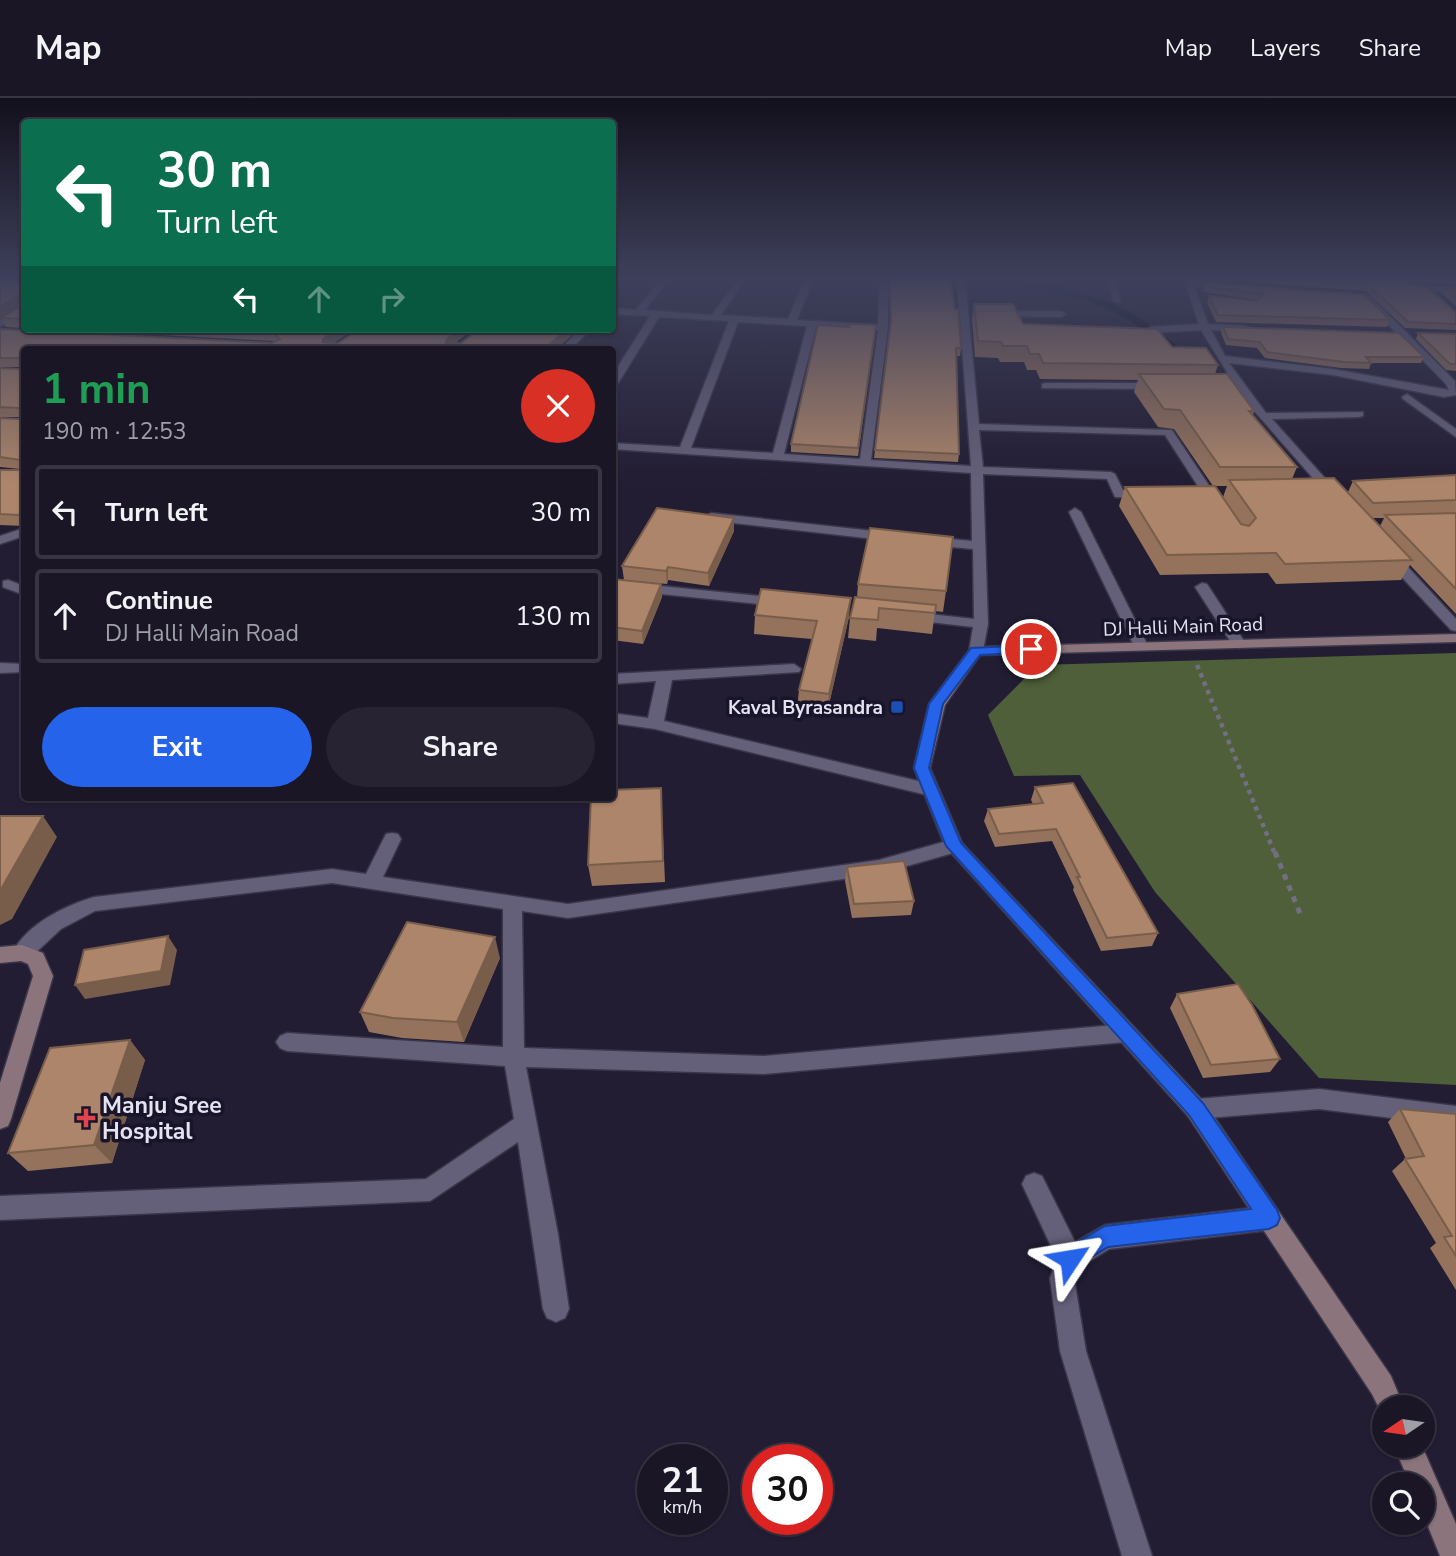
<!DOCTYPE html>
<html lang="en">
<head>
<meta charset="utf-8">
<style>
	body { margin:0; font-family:"Nunito Sans",sans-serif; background:#272332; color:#f1f3f6; height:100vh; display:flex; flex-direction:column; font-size:26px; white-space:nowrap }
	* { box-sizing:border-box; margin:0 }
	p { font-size:23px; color:#9f9fa7 }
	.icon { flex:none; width:38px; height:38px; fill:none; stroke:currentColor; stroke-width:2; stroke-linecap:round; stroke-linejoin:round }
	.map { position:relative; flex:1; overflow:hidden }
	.details { position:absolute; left:21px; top:248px; width:595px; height:455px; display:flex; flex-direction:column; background:#1a1626; border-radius:7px; box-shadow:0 2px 5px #0004,0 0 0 2px #383543 }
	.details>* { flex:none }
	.top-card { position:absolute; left:21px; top:21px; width:595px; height:214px; border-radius:7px; box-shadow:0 2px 5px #0004,0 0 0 2px #383543; background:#0b6e4f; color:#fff; overflow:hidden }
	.needle { width:46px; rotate:257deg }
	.buttons { position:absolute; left:1372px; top:1297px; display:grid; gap:14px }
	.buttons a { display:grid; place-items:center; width:63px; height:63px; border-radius:50%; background:#1a1626; box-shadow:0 2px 5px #0004,0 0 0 2px #383543; font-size:35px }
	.speed { position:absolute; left:637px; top:1346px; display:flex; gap:14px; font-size:35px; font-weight:700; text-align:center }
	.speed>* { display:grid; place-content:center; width:91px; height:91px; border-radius:50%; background:#1a1626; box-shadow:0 2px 5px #0004,0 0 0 2px #383543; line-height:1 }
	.speed small { font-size:18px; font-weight:400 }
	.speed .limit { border:10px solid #d22; background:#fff; color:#111 }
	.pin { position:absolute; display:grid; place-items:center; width:60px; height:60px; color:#fff; margin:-30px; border:4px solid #fff; border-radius:50%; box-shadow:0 2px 7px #0007 }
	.me { position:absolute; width:77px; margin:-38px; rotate:57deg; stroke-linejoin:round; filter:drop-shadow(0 0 5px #0008) }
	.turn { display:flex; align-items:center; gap:24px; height:147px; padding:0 21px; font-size:32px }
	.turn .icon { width:91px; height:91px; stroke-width:2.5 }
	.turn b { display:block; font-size:49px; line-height:60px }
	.lanes { display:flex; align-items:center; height:66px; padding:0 21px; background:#0003; justify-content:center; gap:35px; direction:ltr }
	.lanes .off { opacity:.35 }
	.round { display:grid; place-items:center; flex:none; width:74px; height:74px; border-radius:37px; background:#272332 }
	.head { display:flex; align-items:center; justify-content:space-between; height:119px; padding:0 21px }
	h1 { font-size:42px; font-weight:700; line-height:52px; color:#1e9e55 }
	.cta { display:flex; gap:14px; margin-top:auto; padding:14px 21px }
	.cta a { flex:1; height:80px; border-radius:42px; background:#2563eb; color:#fff; font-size:28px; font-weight:700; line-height:80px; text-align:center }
	.cta a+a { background:#272332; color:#f1f3f6 }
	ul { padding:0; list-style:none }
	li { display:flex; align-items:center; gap:21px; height:94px; margin:0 14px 10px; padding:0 7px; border:4px solid #383543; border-radius:7px }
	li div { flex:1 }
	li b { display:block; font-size:26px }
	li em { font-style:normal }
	header { display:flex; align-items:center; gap:42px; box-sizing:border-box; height:98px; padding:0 35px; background:#1a1626; border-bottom:2px solid #383543 }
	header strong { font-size:33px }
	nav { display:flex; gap:38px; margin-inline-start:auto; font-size:24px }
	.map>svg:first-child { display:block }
</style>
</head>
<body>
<header>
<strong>Map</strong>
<nav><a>Map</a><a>Layers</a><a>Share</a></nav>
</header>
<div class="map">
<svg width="1456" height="1458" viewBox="0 0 1456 1458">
	<rect width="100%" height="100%" fill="#221d33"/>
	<path fill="#4e5f39" d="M 1456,555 L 1456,987 L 1319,980 L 1155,794 L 1080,677 L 1014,678 L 988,617 L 1038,567 Z"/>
	<path fill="#000e18" d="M 991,181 C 1040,181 1106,196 1146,224 C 1161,234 1174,247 1190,256 L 1159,252 L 1135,226 L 1111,212 L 1087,203 Z"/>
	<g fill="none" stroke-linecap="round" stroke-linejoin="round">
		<g stroke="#3b374a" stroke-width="3">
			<path id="street" d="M 661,181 L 669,181 L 645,212 L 712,217 L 738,181 L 746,181 L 721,217 L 788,221 L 805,181 L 813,181 L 797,222 L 878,227 L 880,181 L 888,181 L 888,230 L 871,362 L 971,368 L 957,181 L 965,181 L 979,326 L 1172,332 L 1222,407 L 1212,410 L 1165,337 L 979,332 L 983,369 L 1111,374 L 1115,376 L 1123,392 L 1145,392 L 1151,396 L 1145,400 L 1115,399 L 1107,381 L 983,376 L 988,526 L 983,553 L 976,557 L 971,556 L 969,553 L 973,529 L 912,522 L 905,518 L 912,514 L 974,521 L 973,451 L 930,447 L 924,443 L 930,439 L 972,443 L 971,375 L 612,351 L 612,345 L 680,349 L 729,223 L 659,219 L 617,287 L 612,290 L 612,278 L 650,218 L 612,216 L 612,210 L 636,212 ZM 738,224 L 807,228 L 773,355 L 691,350 ZM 816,229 L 878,232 L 860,361 L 784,356 Z
				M 1109,181 L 1117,181 L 1120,205 L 1113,203 Z
				M 1184,181 L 1231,188 L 1227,191 L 1194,188 L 1208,226 L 1246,228 L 1251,231 L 1246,234 L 1211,232 L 1225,258 L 1333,271 L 1449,292 L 1446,286 L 1363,201 L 1339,197 L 1343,194 L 1369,197 L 1455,283 L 1456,297 L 1444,299 L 1333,277 L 1229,265 L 1266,315 L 1363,314 L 1363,318 L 1359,319 L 1272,321 L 1341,398 L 1331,401 L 1243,300 L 1201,232 L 1151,235 L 1146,232 L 1151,229 L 1199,226 Z
				M 1398,181 L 1407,181 L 1413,187 L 1456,189 L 1456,195 L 1411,192 Z
				M 24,208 L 24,215 L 0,229 L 0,222 Z
				M 995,213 L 1061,213 L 1066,216 L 1061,219 L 992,218 L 992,214 Z
				M 581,231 L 591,231 L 570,252 L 559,252 Z
				M 1046,285 L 1158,285 L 1163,288 L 1158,291 L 1042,290 L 1042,286 Z
				M 1407,296 L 1456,331 L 1456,339 L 1403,301 L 1402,299 Z
				M 1075,410 L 1081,414 L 1148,548 L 1146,551 L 1141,552 L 1134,548 L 1069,414 Z
				M 711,415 L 892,435 L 898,439 L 892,443 L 707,422 L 705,419 Z
				M 24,430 L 24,438 L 0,446 L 0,438 Z
				M 1389,453 L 1394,454 L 1456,521 L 1456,533 L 1451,532 L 1384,460 L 1382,457 Z
				M 8,482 L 24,488 L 24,497 L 3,489 L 3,483 Z
				M 612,483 L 780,500 L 787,504 L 780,508 L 612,491 Z
				M 1202,485 L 1207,486 L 1246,546 L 1244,549 L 1239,550 L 1232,546 L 1195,489 Z
				M 0,565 L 24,566 L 24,574 L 0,575 Z
				M 794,566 L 801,571 L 799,574 L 672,582 L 664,623 L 931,686 L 939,692 L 937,696 L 931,698 L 655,631 L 612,625 L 612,615 L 648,620 L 656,583 L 612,586 L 612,576 Z
				M 392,735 L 398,736 L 401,741 L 383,779 L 568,806 L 879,762 L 954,741 L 960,743 L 963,748 L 960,753 L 879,776 L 568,820 L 522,813 L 524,950 L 764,958 L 1126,926 L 1133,929 L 1136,935 L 1133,941 L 1126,944 L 764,976 L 526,969 L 558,1136 L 569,1211 L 565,1220 L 556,1224 L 547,1220 L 543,1211 L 518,1044 L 430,1103 L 0,1122 L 0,1098 L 426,1081 L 514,1021 L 505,968 L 287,953 L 280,950 L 276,944 L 280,938 L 287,935 L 503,949 L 503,811 L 332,785 L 95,813 L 61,831 L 29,861 L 22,863 L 15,861 L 12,855 C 27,826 64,808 94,799 L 332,771 L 366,776 L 386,736 Z
				M 1319,991 L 1456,1008 L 1456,1028 L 1319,1011 L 1196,1021 L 1188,1018 L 1185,1011 L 1188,1004 L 1196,1001 Z
				M 1034,1075 L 1042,1078 L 1075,1144 L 1105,1127 L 1269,1108 L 1277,1112 L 1281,1120 L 1277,1128 L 1269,1132 L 1109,1151 L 1079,1170 L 1074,1180 L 1086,1253 L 1152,1458 L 1122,1458 L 1060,1253 L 1050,1180 L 1057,1161 L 1022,1086 L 1026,1078 Z"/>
		</g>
		<g stroke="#3b374a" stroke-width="3">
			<path id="secondary" d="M 1456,536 L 1456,544 L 980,557 L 945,607 L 930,670 L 962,745 L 1204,1004 L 1391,1278 L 1404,1309 L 1384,1309 L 1384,1320 L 1372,1296 L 1188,1018 L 945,748 L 914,670 L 929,606 L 971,550 L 976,549 Z
				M 22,847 L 43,855 L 53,878 L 11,1021 L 8,1028 L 0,1031 L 0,985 L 33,878 L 28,866 L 21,863 L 0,865 L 0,849 Z
				M 1394,1348 L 1422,1348 L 1456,1426 L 1456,1458 L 1440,1458 L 1423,1416 L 1423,1386 L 1410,1386 Z"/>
		</g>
		<path stroke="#726f82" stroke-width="4.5" stroke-dasharray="4.5 4.5" stroke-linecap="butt" d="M 1197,567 L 1275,756"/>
		<path stroke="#726f82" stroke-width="5" stroke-dasharray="6 6" stroke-linecap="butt" d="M 1275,754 L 1301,818"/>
		<use href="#street" fill="#65607a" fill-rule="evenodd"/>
		<use href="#secondary" fill="#8b747c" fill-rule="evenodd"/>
	</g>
	<path fill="#94725b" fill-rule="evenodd" d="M 24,181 L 24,230 L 6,229 L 1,220 L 21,208 Z
		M 889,181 L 950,181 L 961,250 L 960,258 L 956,258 L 959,356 L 958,364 L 874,360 L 891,229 Z
		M 1214,181 L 1403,181 L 1409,187 L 1456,214 L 1456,232 L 1405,230 L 1366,193 Z
		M 1410,181 L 1456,181 L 1456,186 L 1414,184 Z
		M 1206,185 L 1365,197 L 1390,222 L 1387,229 L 1216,224 L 1207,205 L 1209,198 L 1257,203 L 1258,202 L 1204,194 Z
		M 1446,190 L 1456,191 L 1456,208 L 1443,196 Z
		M 974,206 L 1023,226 L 1172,249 L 1218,267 L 1215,276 L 1254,313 L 1253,317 L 1297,369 L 1292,381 L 1348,394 L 1353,383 L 1456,377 L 1456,516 L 1410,467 L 1401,482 L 1276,486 L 1268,475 L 1160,477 L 1119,408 L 1125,389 L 1213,388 L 1174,331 L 1158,329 L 1134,294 L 1138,282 L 1040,281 L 1036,272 L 1027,272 L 1024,264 L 1000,264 L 998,260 L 975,259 L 972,221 ZM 1215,388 L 1227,388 L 1223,399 ZM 1372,420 L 1384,420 L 1380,428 Z
		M 876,227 L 858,358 L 791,354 L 791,346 Z
		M 1223,229 L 1424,259 L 1421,265 L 1371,265 L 1369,271 L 1341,270 L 1265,260 L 1257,250 L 1226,247 L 1221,235 Z
		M 0,231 L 272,245 L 275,243 L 48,231 L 355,231 L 333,245 L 338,245 L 473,231 L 455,245 L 461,245 L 479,231 L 579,231 L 555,252 L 24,252 L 24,428 L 0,427 L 0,372 L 18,372 L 20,371 L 0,369 L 0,320 L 19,321 L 20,319 L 0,319 L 0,270 L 19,271 L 21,269 L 0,269 Z
		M 1418,235 L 1456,236 L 1456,273 L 1446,272 L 1416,241 Z
		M 734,420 L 734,433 L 709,488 L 668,482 L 667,486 L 624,482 L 622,468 Z
		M 612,481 L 661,486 L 662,499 L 643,546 L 612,542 Z
		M 858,486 L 946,493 L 943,514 L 935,513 L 932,536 L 877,530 L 876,543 L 848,540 L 850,520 L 857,499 Z
		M 755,517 L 849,519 L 827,615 L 797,611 L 799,592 L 812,541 L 754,536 Z
		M 1035,689 L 1158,835 L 1152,848 L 1101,853 L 1073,792 L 1074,789 L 1052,743 L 995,749 L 984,723 L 988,711 L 1033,706 L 1031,702 Z
		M 661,690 L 665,784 L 592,788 L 588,767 Z
		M 847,769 L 914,803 L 911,817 L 852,820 L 845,783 Z
		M 500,860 L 464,944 L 402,940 L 369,934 L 360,914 Z
		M 1177,896 L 1280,961 L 1270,974 L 1203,980 L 1170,910 Z
		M 130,942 L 145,962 L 112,1065 L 28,1073 L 8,1055 Z
		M 1400,1011 L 1456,1016 L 1456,1192 L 1430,1150 L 1436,1145 L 1392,1073 L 1405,1061 L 1406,1061 L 1388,1024 Z"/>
	<path fill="#785d4a" d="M 20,197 L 24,205 L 0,220 L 0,209 Z
		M 338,231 L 355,231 L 326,250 L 323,244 L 323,241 Z
		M 459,231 L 473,231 L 448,250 L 446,245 L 447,241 Z
		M 567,231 L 579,231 L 555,252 L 543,252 Z
		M 24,412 L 24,427 L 19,417 Z
		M 734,420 L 734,433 L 709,488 L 708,475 Z
		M 668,469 L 668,482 L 667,486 L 666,473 Z
		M 661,486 L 662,499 L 643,546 L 642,533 Z
		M 851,500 L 849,519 L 827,615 L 829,596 Z
		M 43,718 L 57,739 L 12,821 L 0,827 L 0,793 Z
		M 168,838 L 177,852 L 170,887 L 85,901 L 75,887 Z
		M 495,839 L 500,860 L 464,944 L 457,924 Z
		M 130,942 L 145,962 L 112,1065 L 94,1047 Z"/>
	<path fill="#ac856a" stroke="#785d4a" stroke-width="2" d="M 0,181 L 24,181 L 24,221 L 1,220 L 21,208 L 20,197 L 0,209 Z
		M 890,181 L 950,181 L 955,211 L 958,211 L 961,250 L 956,250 L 959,356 L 875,352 L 891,223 Z
		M 1288,181 L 1403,181 L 1409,187 L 1427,189 L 1456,214 L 1456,226 L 1408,224 L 1369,187 Z
		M 1206,185 L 1365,197 L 1390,222 L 1218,217 L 1209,198 L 1257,203 L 1263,196 L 1206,188 Z
		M 1446,190 L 1456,191 L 1456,200 Z
		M 974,206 L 1013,206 L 1023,226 L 1157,231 L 1172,249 L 1206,250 L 1218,267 L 1043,265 L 1039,256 L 1030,256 L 1027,248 L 1003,248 L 1001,244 L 978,243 Z
		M 850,226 L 876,227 L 858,350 L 791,346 L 818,227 L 849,229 Z
		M 1223,229 L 1399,235 L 1424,259 L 1366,259 L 1371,265 L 1344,264 L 1267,254 L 1260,244 L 1228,241 Z
		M 0,231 L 272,245 L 280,241 L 272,234 L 212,231 L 338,231 L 323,241 L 323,244 L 338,245 L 359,231 L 459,231 L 447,241 L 446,245 L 461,245 L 479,231 L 567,231 L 543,252 L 24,252 L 24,412 L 19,417 L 0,416 L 0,372 L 18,372 L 21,370 L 21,362 L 0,359 L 0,320 L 19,321 L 22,318 L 19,310 L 0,309 L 0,270 L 19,271 L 22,269 L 20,260 L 0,260 Z
		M 1418,235 L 1456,236 L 1456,266 L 1450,266 Z
		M 1139,276 L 1227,276 L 1254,313 L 1249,313 L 1297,369 L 1220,369 L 1180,312 L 1164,311 Z
		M 1456,377 L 1456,402 L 1373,405 L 1353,383 Z
		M 1334,380 L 1412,462 L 1285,466 L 1276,455 L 1167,457 L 1125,389 L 1215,388 L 1241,426 L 1249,428 L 1256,420 L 1229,382 Z
		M 657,410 L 734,420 L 708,475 L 668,469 L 666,473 L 622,468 Z
		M 1456,415 L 1456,491 L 1385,417 Z
		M 870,430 L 953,439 L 946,493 L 858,486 Z
		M 612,481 L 661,486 L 642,533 L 612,529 Z
		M 761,491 L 851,500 L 829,596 L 799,592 L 817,523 L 755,517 Z
		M 855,499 L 936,507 L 935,515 L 879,510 L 878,522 L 850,520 Z
		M 1073,685 L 1158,835 L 1107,840 L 1077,779 L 1080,779 L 1056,731 L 999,736 L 988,711 L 1043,705 L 1035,689 Z
		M 661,690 L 663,763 L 588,767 L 591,700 L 612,700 L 612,692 Z
		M 0,718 L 43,718 L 0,793 Z
		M 904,763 L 914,803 L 854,806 L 847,769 Z
		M 407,824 L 495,839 L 457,924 L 393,920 L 360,914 Z
		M 168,838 L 161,873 L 75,887 L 84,852 Z
		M 1238,886 L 1252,907 L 1280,961 L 1211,967 L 1177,896 Z
		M 130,942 L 94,1047 L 8,1055 L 50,950 Z
		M 1400,1011 L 1456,1016 L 1456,1158 L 1444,1139 L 1452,1138 L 1405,1061 L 1424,1058 Z"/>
	<linearGradient id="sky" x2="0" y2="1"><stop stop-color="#13101c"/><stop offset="0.47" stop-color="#3e405b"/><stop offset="1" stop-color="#3e405b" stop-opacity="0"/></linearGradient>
	<rect width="1456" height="385" fill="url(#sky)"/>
	<path fill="#2563eb" stroke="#184099" stroke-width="2" d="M 1031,547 L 1036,548 L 1036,554 L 980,557 L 943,606 L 929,670 L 961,745 L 1203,1005 L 1277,1112 L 1280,1120 L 1277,1127 L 1269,1131 L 1108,1149 L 1070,1172 L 1062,1169 L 1059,1161 L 1062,1153 L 1105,1128 L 1251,1111 L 1189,1017 L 946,748 L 914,670 L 929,606 L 971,550 Z"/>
	<rect fill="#1a4fb4" stroke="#181429" stroke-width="2.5" x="890" y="602" width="14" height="14" rx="3.5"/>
	<path fill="#e0444e" stroke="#181429" stroke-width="2.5" d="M82.5 1009.5h7v7h7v7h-7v7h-7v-7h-7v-7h7z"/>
	<g text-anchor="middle" stroke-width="7" stroke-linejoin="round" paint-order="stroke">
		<g font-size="19" fill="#e5e3f2" stroke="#181429">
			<text transform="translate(1183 528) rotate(-2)" y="7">DJ Halli Main Road</text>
		</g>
		<g font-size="19" font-weight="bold" fill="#e5e3f2" stroke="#181429" text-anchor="end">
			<text x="883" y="616">Kaval Byrasandra</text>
		</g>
		<g font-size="23" font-weight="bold" fill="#e5e3f2" stroke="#181429" text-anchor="start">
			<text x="102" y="1015">Manju Sree<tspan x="102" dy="26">Hospital</tspan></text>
		</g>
	</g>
</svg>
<div class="buttons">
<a><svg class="needle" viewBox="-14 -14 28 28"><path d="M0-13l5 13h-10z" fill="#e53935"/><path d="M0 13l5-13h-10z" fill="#9f9fa7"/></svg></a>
<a><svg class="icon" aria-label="search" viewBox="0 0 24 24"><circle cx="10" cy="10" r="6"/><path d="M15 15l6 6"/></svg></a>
</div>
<div class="speed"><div>21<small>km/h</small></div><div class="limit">30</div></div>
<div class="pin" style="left:1031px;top:551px;background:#d93025"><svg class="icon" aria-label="arrive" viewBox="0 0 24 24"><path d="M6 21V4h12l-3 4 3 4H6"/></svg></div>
<svg class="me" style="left:1070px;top:1161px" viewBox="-20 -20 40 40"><path d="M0-17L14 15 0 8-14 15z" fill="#2563eb" stroke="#fff" stroke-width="4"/></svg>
<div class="top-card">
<div class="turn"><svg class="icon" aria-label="left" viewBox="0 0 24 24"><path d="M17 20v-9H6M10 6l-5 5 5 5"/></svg><div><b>30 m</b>Turn left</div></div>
<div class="lanes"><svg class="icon" aria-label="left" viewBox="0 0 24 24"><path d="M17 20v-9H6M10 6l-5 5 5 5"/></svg><svg class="icon off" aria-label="ahead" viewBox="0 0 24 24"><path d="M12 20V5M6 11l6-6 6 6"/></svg><svg class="icon off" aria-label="right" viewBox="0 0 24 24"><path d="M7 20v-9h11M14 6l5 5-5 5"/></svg></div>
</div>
<section class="details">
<div class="head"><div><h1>1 min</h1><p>190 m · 12:53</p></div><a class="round" style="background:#d93025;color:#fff"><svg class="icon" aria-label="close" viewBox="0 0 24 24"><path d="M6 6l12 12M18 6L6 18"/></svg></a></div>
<ul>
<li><svg class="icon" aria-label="left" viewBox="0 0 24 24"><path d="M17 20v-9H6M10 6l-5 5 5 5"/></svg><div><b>Turn left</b></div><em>30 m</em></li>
<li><svg class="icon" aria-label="ahead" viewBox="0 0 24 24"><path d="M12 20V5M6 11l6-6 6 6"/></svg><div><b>Continue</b><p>DJ Halli Main Road</p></div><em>130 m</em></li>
</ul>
<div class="cta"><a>Exit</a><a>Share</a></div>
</section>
</div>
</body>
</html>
